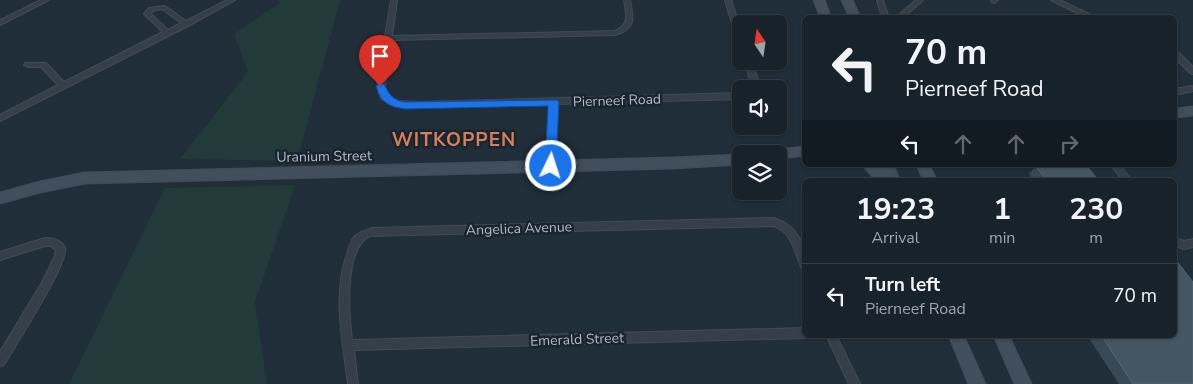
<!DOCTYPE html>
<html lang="en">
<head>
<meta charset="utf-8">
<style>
	body { margin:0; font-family:"Nunito Sans",sans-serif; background:#212a33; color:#f1f3f6; height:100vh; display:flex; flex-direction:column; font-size:19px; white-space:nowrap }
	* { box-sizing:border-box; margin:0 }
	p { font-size:16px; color:#9fa4a9 }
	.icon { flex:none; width:28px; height:28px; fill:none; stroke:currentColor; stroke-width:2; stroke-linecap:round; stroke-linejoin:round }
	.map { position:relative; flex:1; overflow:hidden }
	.side { position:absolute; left:802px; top:178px; width:375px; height:160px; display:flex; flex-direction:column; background:#18222b; border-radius:8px; box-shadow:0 1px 4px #0004,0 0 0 1px #363f47 }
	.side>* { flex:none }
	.banner { position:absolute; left:802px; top:15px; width:375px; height:152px; border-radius:8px; box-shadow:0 1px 4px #0004,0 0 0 1px #363f47; background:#18222b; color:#f1f3f6; overflow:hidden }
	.needle { width:32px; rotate:347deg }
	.tools { position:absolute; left:732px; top:15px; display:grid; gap:10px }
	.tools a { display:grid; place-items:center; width:55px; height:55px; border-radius:8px; background:#18222b; box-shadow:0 1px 4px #0004,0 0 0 1px #363f47; font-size:25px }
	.pin { position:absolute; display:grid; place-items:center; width:42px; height:42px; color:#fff; margin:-51px -21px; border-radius:50% 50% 50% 0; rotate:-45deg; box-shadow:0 0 5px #0007 }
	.pin .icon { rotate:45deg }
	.me { position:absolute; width:55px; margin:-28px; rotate:4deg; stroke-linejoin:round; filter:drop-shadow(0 0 4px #0008) }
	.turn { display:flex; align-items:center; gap:18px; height:105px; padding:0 20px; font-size:22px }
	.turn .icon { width:65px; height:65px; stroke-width:2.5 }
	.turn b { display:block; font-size:35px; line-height:42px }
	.lanes { display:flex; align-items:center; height:48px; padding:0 20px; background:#0003; justify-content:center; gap:25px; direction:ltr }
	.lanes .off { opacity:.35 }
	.eta { display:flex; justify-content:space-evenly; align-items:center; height:85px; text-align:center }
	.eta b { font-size:30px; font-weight:700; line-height:35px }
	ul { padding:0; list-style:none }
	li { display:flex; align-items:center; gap:15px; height:65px; padding:0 20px; border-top:1px solid #363f47 }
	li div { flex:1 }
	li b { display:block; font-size:19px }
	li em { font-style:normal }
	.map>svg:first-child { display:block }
</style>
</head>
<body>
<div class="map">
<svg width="1193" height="384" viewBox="0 0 1193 384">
	<rect width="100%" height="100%" fill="#202e39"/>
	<path fill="#223a3a" d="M 278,0 L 340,0 L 297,161 L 180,159 L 248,72 L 234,34 L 280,3 Z
		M 295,185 L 255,302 L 267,384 L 69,384 L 165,188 Z"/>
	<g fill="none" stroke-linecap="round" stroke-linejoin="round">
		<g stroke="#404b56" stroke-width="2">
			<path id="street" d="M 41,0 L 49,0 L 0,25 L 0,20 Z
				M 227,0 L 235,0 L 188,26 L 0,121 L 0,115 L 58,85 L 41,67 L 28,67 L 24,65 L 25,63 L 46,63 L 64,82 L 163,32 L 144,14 L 149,8 L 165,6 L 186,21 ZM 162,9 L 181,23 L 168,30 L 151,14 L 153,11 Z
				M 391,0 L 397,0 L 392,36 L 615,31 C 630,25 626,13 624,0 L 630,0 C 634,19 636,29 615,35 L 391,40 L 385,86 L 387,96 L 397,101 L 416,102 L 741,93 L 741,99 L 558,104 L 555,166 L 551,169 L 547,166 L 550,104 L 416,108 L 395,107 L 381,99 L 377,86 Z
				M 725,0 L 731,0 L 741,30 L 741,42 L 737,40 Z
				M 877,0 L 883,0 L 889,18 L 882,18 Z
				M 916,0 L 923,0 L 903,18 L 895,18 Z
				M 991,0 L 998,0 L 994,3 L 992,2 Z
				M 1051,0 L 1060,0 L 1097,18 L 1087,18 Z
				M 1175,52 L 1178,52 L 1193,67 L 1193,74 L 1190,73 L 1175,58 Z
				M 744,61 L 752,61 L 758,80 L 758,89 L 750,89 L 750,80 Z
				M 1192,86 L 1193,91 L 1175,95 L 1175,89 Z
				M 1111,165 L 1120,165 L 1131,180 L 1122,180 Z
				M 774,218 C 800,227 805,245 805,270 L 802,269 C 794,252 793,233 774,226 L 370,236 C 343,249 349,316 352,340 L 805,328 L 805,335 L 809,335 L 805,338 L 354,350 L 358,384 L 348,384 C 343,341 332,296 347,254 C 349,248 350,241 355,236 C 359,232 366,230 372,228 Z
				M 45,238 C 52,238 62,240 65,248 C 70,261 13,349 4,365 L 0,366 L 0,352 L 41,284 L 54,258 L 56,250 L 50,246 L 45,246 L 0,260 L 0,252 Z
				M 1175,238 L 1184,241 L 1193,239 L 1193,247 L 1184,249 L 1175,246 Z
				M 826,335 L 836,335 L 860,384 L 849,384 Z"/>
		</g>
		<g stroke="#404b56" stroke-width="3">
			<path id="secondary" d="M 814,0 L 824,0 L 831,18 L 821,18 Z
				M 842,0 L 852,0 L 860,18 L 850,18 Z
				M 1193,107 L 1193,115 L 1175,117 L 1175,109 Z
				M 805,147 L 805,155 L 779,158 L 779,154 L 773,154 L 779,150 Z
				M 741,155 L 741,164 L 673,168 L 85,183 L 40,192 L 0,203 L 0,193 L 40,182 L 85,173 L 673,158 Z
				M 863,165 L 877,165 L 884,172 L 881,165 L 893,165 L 899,180 L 876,180 Z
				M 917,165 L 929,165 L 936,180 L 924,180 Z
				M 949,335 L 963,335 L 985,384 L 969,384 Z
				M 994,335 L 1008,335 L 1031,384 L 1015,384 Z"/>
		</g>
		<use href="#street" fill="#343f49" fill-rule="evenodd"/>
		<use href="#secondary" fill="#414f5d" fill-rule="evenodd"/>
	</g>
	<path fill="#384955" d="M 1036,166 L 1098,180 L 1033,180 L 1029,174 Z
		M 1087,335 L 1175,335 L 1193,384 L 1119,384 Z"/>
	<path fill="#455562" stroke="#556571" d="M 1044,165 L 1086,165 L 1098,180 L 1046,180 L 1036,166 Z
		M 1175,259 L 1193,282 L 1193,384 L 1133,384 L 1101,335 L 1175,335 Z"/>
	<path fill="#1a73e8" stroke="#114b97" d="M 380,83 L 384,84 C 389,94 392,100 405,102 L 557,100 L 559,102 L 556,166 L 551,170 L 545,166 L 548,106 L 405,109 C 388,106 381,103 376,86 Z"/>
	<g text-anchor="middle" stroke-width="5" stroke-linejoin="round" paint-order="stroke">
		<g font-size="14" fill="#aebac6" stroke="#19242e">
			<text transform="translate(617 100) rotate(-2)" y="5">Pierneef Road</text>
			<text transform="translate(324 156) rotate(-1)" y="5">Uranium Street</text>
			<text transform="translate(519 228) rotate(-2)" y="5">Angelica Avenue</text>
			<text transform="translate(577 339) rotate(-2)" y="5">Emerald Street</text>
		</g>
		<g font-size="19" font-weight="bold" letter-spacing="1" fill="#d77f58" stroke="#19242e">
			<text x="454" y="146">WITKOPPEN</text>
		</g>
	</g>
</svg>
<div class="tools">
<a><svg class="needle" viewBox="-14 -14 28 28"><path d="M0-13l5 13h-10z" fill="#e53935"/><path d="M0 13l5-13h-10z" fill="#9fa4a9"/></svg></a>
<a><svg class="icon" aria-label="sound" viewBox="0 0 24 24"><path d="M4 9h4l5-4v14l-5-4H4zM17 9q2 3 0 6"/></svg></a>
<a><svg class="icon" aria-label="layers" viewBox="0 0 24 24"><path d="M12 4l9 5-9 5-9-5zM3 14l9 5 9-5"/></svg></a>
</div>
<div class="pin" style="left:380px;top:86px;background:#d93025"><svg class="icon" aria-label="arrive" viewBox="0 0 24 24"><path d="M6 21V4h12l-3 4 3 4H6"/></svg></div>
<svg class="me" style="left:551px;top:166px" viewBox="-20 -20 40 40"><circle r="17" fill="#1a73e8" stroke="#fff" stroke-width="3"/><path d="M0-11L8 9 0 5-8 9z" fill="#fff"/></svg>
<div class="banner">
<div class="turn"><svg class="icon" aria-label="left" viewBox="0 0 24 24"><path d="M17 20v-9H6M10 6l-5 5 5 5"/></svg><div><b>70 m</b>Pierneef Road</div></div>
<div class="lanes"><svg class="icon" aria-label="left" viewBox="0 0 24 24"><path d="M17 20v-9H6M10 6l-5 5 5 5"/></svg><svg class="icon off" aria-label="ahead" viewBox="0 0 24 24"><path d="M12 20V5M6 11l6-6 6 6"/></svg><svg class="icon off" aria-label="ahead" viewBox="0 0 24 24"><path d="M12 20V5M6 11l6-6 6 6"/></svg><svg class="icon off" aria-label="right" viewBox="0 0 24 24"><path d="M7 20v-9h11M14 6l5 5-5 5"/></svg></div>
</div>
<section class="side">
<div class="eta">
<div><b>19:23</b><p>Arrival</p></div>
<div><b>1</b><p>min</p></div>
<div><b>230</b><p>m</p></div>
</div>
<ul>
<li><svg class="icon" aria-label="left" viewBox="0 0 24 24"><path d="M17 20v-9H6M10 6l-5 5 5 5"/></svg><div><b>Turn left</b><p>Pierneef Road</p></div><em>70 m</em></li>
</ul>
</section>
</div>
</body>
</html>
